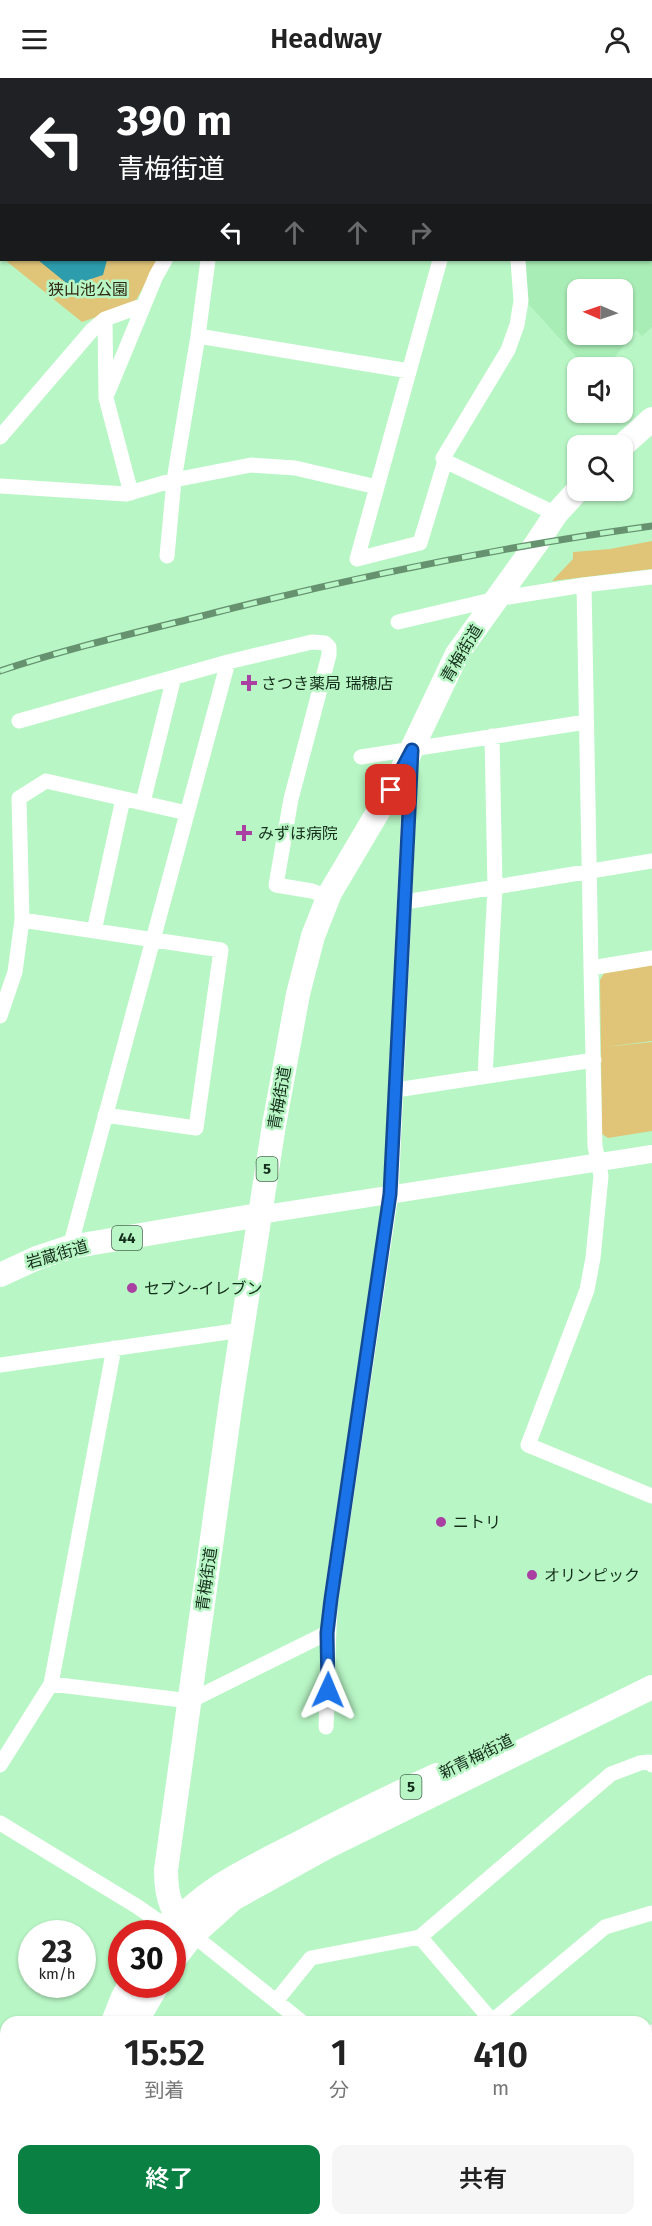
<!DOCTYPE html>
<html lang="ja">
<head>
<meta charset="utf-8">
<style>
	body { margin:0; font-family:"Fira Sans","Noto Sans JP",sans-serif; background:#f6f6f6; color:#222; height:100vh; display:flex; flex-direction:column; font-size:22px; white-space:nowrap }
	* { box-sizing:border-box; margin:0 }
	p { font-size:20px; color:#767676 }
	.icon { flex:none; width:33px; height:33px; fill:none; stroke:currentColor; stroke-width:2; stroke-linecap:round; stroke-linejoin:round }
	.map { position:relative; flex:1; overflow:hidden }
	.details { position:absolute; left:0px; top:1938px; width:652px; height:210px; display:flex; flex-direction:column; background:#fff; border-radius:18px 18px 0 0; box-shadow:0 2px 4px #0004 }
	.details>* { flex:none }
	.guide { position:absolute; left:0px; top:0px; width:652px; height:183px; box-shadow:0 2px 4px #0004; background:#202124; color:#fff; overflow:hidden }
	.needle { width:39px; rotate:272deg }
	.tools { position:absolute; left:567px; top:201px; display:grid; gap:12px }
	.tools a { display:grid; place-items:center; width:66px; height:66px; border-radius:12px; background:#fff; box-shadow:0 2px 4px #0004; font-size:30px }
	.speed { position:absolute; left:18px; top:1842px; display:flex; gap:12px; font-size:30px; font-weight:700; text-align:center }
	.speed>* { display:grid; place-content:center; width:78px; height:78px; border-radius:50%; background:#fff; box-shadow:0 2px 4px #0004; line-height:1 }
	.speed small { font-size:15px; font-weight:400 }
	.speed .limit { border:9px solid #d22; background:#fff; color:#111 }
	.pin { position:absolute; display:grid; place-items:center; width:51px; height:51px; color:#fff; margin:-26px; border-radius:12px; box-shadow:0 3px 9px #0006 }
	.me { position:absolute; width:66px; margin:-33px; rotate:1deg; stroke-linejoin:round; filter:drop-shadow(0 0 4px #0008) }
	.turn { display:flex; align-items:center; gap:21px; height:126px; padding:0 18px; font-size:27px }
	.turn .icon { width:78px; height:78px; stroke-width:2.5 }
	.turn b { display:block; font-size:42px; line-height:51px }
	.lanes { display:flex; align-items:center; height:57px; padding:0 18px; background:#0003; justify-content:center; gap:30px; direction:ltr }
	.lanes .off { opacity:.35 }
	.eta { display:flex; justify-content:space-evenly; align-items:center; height:102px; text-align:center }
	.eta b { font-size:36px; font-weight:600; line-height:42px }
	.primary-button { display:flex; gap:12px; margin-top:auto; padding:12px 18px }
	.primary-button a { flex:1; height:69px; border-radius:12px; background:#0b8043; color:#fff; font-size:24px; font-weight:600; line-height:69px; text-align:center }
	.primary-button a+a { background:#f6f6f6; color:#222 }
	header { display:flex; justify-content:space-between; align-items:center; height:78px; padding:0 18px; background:#fff; font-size:27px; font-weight:600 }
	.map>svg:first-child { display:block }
</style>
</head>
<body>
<header><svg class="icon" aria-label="menu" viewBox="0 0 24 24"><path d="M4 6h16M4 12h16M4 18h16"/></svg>Headway<svg class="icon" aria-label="person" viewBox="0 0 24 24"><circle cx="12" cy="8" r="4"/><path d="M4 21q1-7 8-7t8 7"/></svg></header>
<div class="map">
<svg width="652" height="2148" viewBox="0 0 652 2148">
	<rect width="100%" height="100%" fill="#b8f6c5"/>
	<path fill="#a8ecb6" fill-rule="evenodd" d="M 558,0 L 652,0 L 652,249 L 642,258 L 636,252 L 607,289 L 588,289 L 581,284 L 525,222 L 523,182 L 651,182 L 651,2 L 557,1 ZM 578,212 L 622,212 L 622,256 L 578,256 Z"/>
	<path fill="#e0c579" d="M 0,0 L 216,0 L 2,2 L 1,179 Z
		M 5,182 L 158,182 L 134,226 L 82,244 Z
		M 652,463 L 652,491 L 552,503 L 573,481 L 573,474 L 610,471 Z
		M 652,887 L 652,963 L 605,969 L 652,964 L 652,1053 L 608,1060 L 602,1056 L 600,902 L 605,894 Z"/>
	<path fill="#2d9cad" d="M 38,182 L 107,182 L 103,197 L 70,208 Z"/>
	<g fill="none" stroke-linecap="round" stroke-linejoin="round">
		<path stroke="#fff" stroke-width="15" d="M 229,2 L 229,0
			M 551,2 L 551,0
			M 208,182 L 198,258 L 409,293
			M 440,182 L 357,481 L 420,465 L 445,383
			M 518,182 L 521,223 L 517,247 L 508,272 L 443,380 L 445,383 L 556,436
			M 105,241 L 106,320 L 131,415
			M 108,314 L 156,198 L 165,182
			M 0,359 L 92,252 L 105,241 L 144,227
			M 0,408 L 126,416 L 174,402 L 251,387 L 295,390 L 377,409
			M 167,478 L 174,402 L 198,258
			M 584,507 L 591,890 L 652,880
			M 398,544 L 496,521 L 584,507 L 652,499
			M 19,643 L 228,584 L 312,564 L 325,565 L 329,569 L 329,577 L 291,721 L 276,807 L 312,813 L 328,819
			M 361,679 L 586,644
			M 143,724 L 174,599
			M 405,824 L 652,783
			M 22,842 L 221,872 L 196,1050 L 105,1037
			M 94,853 L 123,721
			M 591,890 L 595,1068 L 601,1098 L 593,1180 L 587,1212 L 528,1367 L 652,1418
			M 0,938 L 15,894 L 22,842 L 19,720 L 46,703 L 187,735
			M 485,998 L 495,810 L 492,658
			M 396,1012 L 594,982
			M 70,1169 L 228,584
			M 0,1287 L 242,1252
			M 51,1606 L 190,1623 L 327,1555
			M 326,1649 C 328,1606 327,1563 331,1521 L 391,1116 L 411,682
			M 0,1687 L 51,1606 L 114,1270
			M 0,1745 L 138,1829 L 158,1843 L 178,1841
			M 193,1857 L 302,1944
			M 420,1859 L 492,1943
			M 276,1923 L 311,1880 L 420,1859 L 611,1696 L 640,1685 L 649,1684 L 652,1687
			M 491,1944 L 605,1849 L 652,1835
			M 646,1959 L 652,1954
			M 0,2041 L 6,2031
			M 646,2067 L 652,2078
			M 0,2141 L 13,2148
			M 336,2142 L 343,2148
			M 205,2148 L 209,2142"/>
		<path stroke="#fff" stroke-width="18" d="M 259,1137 L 652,1076
			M 646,2064 L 652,2059
			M 549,2148 L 556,2142"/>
		<path stroke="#fff" stroke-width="24" d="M 622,368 L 652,341
			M 0,1197 L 37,1180 L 70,1169 L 259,1137
			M 165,1856 C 205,1809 248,1791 301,1764 C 346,1740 391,1718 437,1697
			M 193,1857 C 172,1834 166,1823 166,1792 L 232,1316 L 274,1047 L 298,916 L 313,858 L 330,815 L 398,700 L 457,576 L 536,466 L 556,436 L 578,412
			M 172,1884 L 193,1857 L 233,1821 L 325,1770 L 652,1609
			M 113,1944 L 122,1921 L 130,1906
			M 136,1944 L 158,1906
			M 37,2148 L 39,2142
			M 57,2148 L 59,2142"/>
		<g stroke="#669270" stroke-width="7">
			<path id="rail" d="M 0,593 C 66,571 134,555 202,538 C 350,500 500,469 652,448"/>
		</g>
		<use href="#rail" stroke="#b8f6c5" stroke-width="4.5" stroke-dasharray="14" stroke-linecap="butt"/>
	</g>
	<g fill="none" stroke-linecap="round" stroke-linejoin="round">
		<g stroke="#114b97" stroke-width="15">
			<path id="route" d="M 328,1612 L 327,1555 L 331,1521 L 390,1116 L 412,672 L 391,712"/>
		</g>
		<use href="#route" stroke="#1a73e8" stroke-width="10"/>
	</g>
	<g fill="#a940a2" stroke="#b8f6c5" stroke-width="2">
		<path d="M246 596h6v6h6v6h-6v6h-6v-6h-6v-6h6z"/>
		<path d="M241 746h6v6h6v6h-6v6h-6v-6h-6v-6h6z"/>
		<circle cx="132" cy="1210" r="6"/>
		<circle cx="441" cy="1444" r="6"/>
		<circle cx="532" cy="1497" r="6"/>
	</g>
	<g text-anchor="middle" stroke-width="5" stroke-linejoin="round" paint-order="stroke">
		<g fill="#b8f6c5" stroke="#466a4e" stroke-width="1.5">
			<rect x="256.5" y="1079" width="21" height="24" rx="4.5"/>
			<rect x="112" y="1148" width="30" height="24" rx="4.5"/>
			<rect x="400.5" y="1697" width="21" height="24" rx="4.5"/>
		</g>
		<g font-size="15" font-weight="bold" fill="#152e1b">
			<text x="267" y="1096">5</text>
			<text x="127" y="1165">44</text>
			<text x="411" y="1714">5</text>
		</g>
		<g font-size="16" fill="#312912" stroke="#b8f6c5">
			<text x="88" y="217">狭山池公園</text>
		</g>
		<g font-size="16" fill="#152e1b" stroke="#b8f6c5">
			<text transform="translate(461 575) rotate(-59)" y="6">青梅街道</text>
			<text transform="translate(279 1020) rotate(-80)" y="6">青梅街道</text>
			<text transform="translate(57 1176) rotate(-16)" y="6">岩蔵街道</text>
			<text transform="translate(206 1501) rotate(-82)" y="6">青梅街道</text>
			<text transform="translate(476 1678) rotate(-26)" y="6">新青梅街道</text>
		</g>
		<g font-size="16" fill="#152e1b" stroke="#b8f6c5" text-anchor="start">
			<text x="261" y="611">さつき薬局 瑞穂店</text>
			<text x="258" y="761">みずほ病院</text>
			<text x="144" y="1216">セブン-イレブン</text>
			<text x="453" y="1450">ニトリ</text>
			<text x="544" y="1503">オリンピック</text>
		</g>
	</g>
</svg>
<div class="tools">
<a><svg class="needle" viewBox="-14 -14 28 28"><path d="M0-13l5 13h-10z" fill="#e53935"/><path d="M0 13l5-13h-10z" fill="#767676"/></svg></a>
<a><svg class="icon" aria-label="sound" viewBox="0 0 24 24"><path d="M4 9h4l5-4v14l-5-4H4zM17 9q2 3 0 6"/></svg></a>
<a><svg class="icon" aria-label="search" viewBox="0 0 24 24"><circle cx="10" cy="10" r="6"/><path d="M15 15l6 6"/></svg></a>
</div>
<div class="speed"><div>23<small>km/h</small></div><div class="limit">30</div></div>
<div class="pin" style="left:391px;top:712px;background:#d93025"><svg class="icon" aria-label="arrive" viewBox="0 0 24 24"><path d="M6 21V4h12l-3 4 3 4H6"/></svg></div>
<svg class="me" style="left:328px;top:1612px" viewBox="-20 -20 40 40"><path d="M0-17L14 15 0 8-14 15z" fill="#1a73e8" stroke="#fff" stroke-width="4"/></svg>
<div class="guide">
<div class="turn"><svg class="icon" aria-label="left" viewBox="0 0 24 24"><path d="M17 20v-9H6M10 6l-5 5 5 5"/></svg><div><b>390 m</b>青梅街道</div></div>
<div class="lanes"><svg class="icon" aria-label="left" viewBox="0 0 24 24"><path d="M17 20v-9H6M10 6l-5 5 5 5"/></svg><svg class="icon off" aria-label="ahead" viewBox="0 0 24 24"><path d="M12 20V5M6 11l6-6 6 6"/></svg><svg class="icon off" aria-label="ahead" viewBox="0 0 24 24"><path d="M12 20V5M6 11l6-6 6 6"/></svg><svg class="icon off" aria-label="right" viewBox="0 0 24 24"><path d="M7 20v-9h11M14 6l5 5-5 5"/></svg></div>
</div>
<section class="details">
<div class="eta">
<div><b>15:52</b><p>到着</p></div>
<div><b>1</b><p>分</p></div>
<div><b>410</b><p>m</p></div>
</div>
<div class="primary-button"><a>終了</a><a>共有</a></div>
</section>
</div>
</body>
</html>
